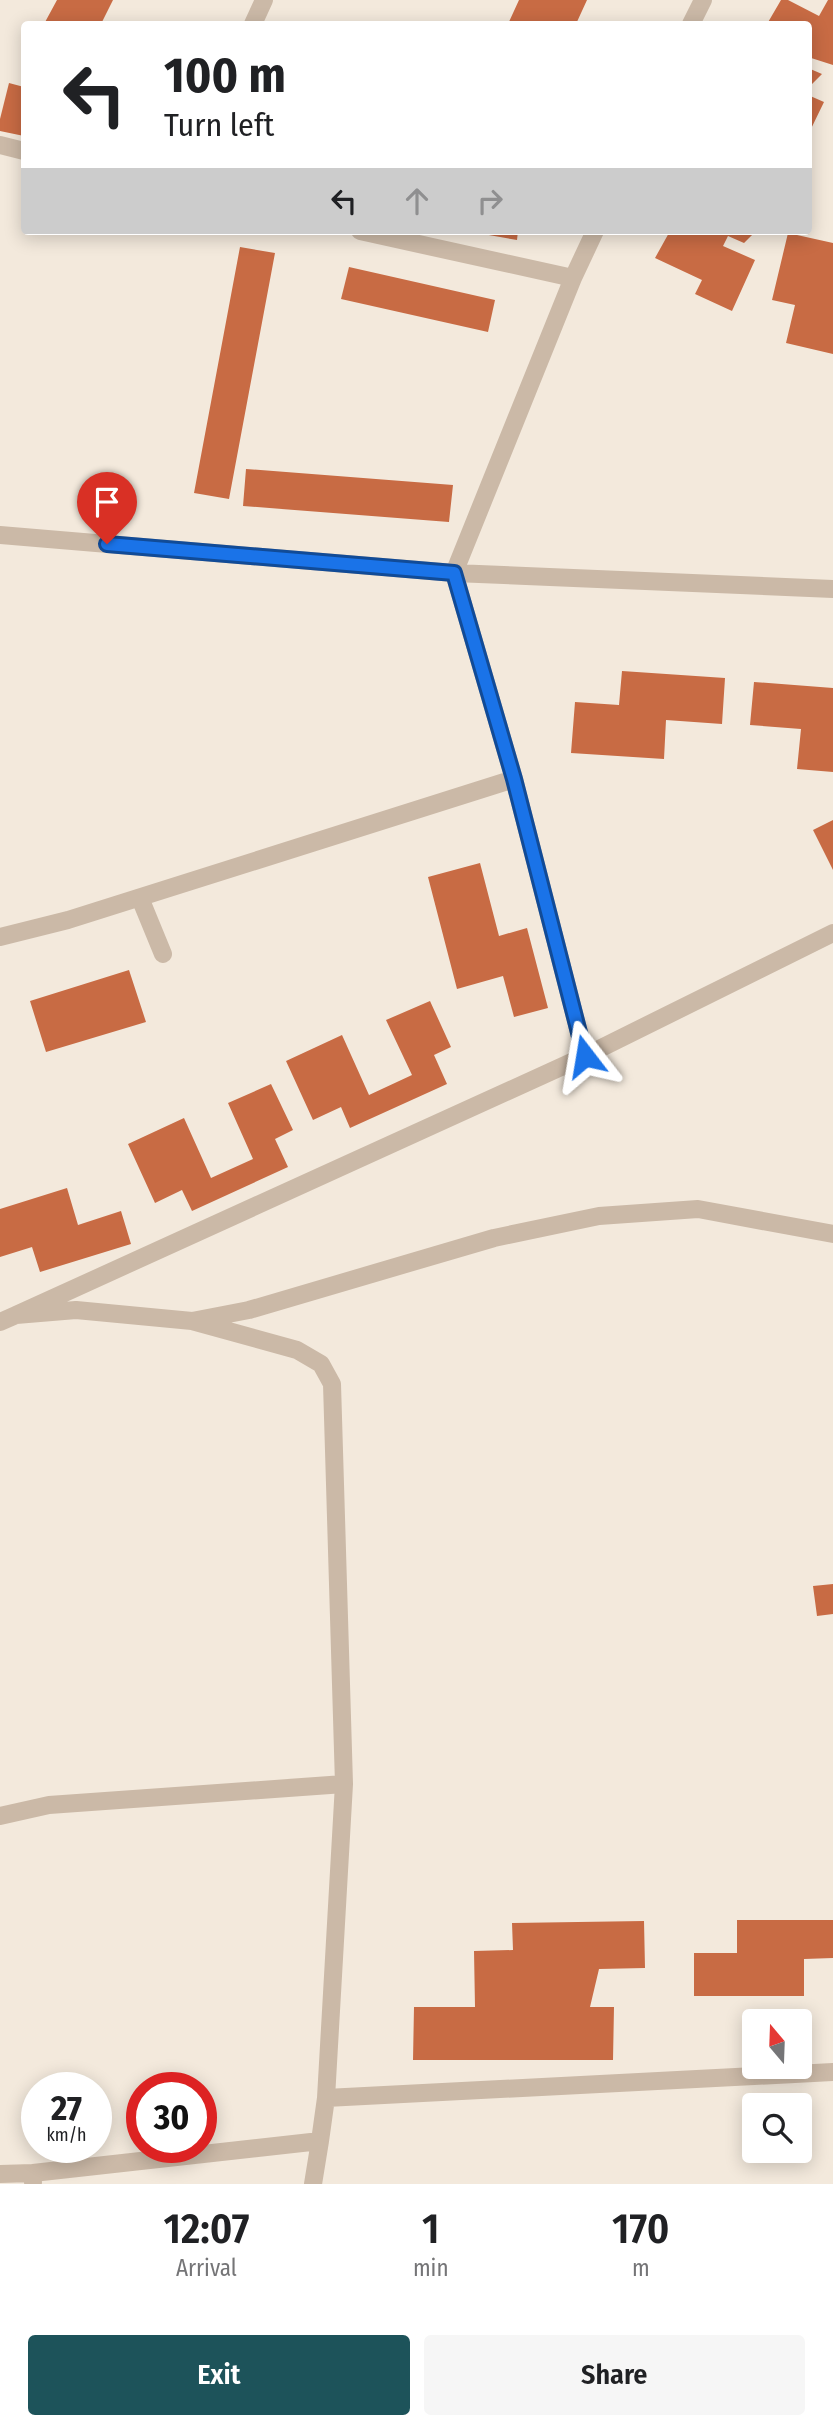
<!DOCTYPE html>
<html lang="en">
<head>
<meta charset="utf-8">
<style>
	body { margin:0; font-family:"Fira Sans Condensed",sans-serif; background:#f6f6f6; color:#202124; height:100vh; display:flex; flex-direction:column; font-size:26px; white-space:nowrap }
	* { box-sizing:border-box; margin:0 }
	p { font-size:23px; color:#757577 }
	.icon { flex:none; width:38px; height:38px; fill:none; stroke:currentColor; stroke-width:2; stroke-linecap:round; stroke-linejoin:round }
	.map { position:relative; height:2184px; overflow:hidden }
	.drawer { display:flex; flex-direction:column; background:#fff; flex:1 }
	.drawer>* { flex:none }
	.banner { position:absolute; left:21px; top:21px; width:791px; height:214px; border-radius:7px; box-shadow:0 4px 18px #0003; background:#fff; color:#202124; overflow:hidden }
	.needle { width:46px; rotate:341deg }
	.fabs { position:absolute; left:742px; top:2009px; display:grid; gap:14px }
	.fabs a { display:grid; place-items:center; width:70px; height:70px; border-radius:7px; background:#fff; box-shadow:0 4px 18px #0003; font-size:35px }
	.speed { position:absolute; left:21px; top:2072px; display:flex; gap:14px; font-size:35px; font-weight:700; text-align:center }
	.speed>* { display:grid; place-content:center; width:91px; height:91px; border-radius:50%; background:#fff; box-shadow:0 4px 18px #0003; line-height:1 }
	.speed small { font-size:18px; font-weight:400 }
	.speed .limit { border:10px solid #d22; background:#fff; color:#111 }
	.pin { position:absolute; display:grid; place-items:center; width:60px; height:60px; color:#fff; margin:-72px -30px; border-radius:50% 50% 50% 0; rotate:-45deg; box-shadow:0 0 7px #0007 }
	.pin .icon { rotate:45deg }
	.me { position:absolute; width:77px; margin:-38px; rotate:346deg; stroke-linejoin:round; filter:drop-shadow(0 0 5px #0008) }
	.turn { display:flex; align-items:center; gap:24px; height:147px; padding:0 28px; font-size:32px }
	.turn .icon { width:91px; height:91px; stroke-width:2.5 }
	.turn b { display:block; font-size:49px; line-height:60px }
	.lanes { display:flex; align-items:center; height:66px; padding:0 28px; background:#0003; justify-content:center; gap:35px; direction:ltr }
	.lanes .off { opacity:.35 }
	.eta { display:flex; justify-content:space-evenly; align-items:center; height:119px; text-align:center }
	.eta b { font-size:42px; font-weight:600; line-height:49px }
	.cta { display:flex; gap:14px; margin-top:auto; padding:14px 28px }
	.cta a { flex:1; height:80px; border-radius:7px; background:#1d535a; color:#fff; font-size:28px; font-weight:600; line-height:80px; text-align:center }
	.cta a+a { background:#f6f6f6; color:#202124 }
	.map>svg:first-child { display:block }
</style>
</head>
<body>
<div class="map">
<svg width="833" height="2184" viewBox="0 0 833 2184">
	<rect width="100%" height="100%" fill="#f3e9dc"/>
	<path fill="#c86b44" d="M 57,0 L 113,0 L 101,24 L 44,24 Z
		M 519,0 L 587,0 L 576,24 L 508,24 Z
		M 781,0 L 788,0 L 819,16 L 828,0 L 833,0 L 833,65 L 808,57 L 808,24 L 767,24 Z
		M 808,68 L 822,74 L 812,84 L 808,83 Z
		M 9,83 L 24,87 L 24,136 L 0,131 L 0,119 Z
		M 808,95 L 824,102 L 808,135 Z
		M 466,231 L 518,231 L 517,240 Z
		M 670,231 L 750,231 L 754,233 L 744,243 L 728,236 L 723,246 L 755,260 L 732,311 L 695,294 L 702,280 L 655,258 Z
		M 788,233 L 833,243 L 833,354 L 786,343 L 795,305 L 772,300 Z
		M 240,247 L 275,253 L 229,499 L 194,493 Z
		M 349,267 L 495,300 L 488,332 L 341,299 Z
		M 246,469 L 453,485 L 449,522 L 243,506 Z
		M 622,671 L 725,678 L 722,724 L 666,720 L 664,759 L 571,753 L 575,702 L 619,705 Z
		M 754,682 L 833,688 L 833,772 L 797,769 L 801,729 L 750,725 Z
		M 833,820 L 833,870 L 813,830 Z
		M 480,863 L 499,936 L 527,928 L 548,1008 L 514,1017 L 503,976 L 457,989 L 428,877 Z
		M 129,970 L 146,1022 L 46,1052 L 30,1001 Z
		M 430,1001 L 451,1047 L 434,1055 L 447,1084 L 350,1128 L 341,1107 L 313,1120 L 286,1061 L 342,1035 L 369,1095 L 412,1075 L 386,1020 Z
		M 271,1084 L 293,1130 L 275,1139 L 288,1167 L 192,1211 L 182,1190 L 155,1203 L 128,1144 L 184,1118 L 211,1178 L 253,1159 L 228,1103 Z
		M 67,1188 L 78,1225 L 121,1211 L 131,1244 L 40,1272 L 32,1247 L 0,1257 L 0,1209 Z
		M 833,1584 L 833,1614 L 817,1616 L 813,1586 Z
		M 737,1920 L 833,1920 L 833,1958 L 804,1959 L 804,1996 L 694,1996 L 694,1953 L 737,1953 Z
		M 644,1921 L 645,1968 L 599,1969 L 590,2007 L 614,2007 L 613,2060 L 413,2060 L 414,2007 L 475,2007 L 474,1951 L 513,1950 L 512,1923 Z"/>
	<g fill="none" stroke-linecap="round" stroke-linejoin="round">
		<path stroke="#cbb9a7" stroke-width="18" d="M 253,24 L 264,0
			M 691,24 L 703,0
			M 0,145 L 24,151
			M 360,231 L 573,278
			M 0,535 L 454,573 L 833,589
			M 140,898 L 163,954
			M 0,937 L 68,920 L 514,779
			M 585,1056 L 514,779 L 454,573 L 573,278 L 595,231
			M 16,1315 L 585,1056 L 833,933
			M 192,1321 L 297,1350 L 321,1364 L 332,1384 L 344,1784 L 326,2098 L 833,2072
			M 0,1322 L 16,1315 L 76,1310 L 192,1321 L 249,1310 L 494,1238 L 599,1216 L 698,1209 L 833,1234
			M 0,1816 L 49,1805 L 344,1784
			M 320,2141 L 326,2098
			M 33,2173 L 320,2141 L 313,2184
			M 0,2174 L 33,2173 L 33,2182"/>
	</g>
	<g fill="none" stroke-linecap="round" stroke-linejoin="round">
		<g stroke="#114b97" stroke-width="18">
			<path id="route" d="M 107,544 L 454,573 L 514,779 L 585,1056"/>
		</g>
		<use href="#route" stroke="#1a73e8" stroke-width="12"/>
	</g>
</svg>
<div class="fabs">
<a><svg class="needle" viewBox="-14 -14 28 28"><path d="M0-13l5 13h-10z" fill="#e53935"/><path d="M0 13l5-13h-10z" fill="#757577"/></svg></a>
<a><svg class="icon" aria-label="search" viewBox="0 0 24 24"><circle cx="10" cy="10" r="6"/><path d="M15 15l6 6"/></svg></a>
</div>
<div class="speed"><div>27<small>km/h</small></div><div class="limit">30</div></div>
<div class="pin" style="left:107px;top:544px;background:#d93025"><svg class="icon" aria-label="arrive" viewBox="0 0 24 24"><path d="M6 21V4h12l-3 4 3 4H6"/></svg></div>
<svg class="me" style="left:585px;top:1056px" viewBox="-20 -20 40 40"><path d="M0-17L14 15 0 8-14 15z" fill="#1a73e8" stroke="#fff" stroke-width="4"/></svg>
<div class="banner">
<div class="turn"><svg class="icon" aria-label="left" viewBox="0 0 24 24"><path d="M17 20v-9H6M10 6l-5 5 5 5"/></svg><div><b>100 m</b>Turn left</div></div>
<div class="lanes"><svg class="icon" aria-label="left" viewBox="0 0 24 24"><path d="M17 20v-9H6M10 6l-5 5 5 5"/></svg><svg class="icon off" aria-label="ahead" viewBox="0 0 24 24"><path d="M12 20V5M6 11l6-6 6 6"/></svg><svg class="icon off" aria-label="right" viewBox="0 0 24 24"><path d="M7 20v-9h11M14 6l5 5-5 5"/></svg></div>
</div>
</div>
<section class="drawer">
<div class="eta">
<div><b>12:07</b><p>Arrival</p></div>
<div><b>1</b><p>min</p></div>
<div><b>170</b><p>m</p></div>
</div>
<div class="cta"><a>Exit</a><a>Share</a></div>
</section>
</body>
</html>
